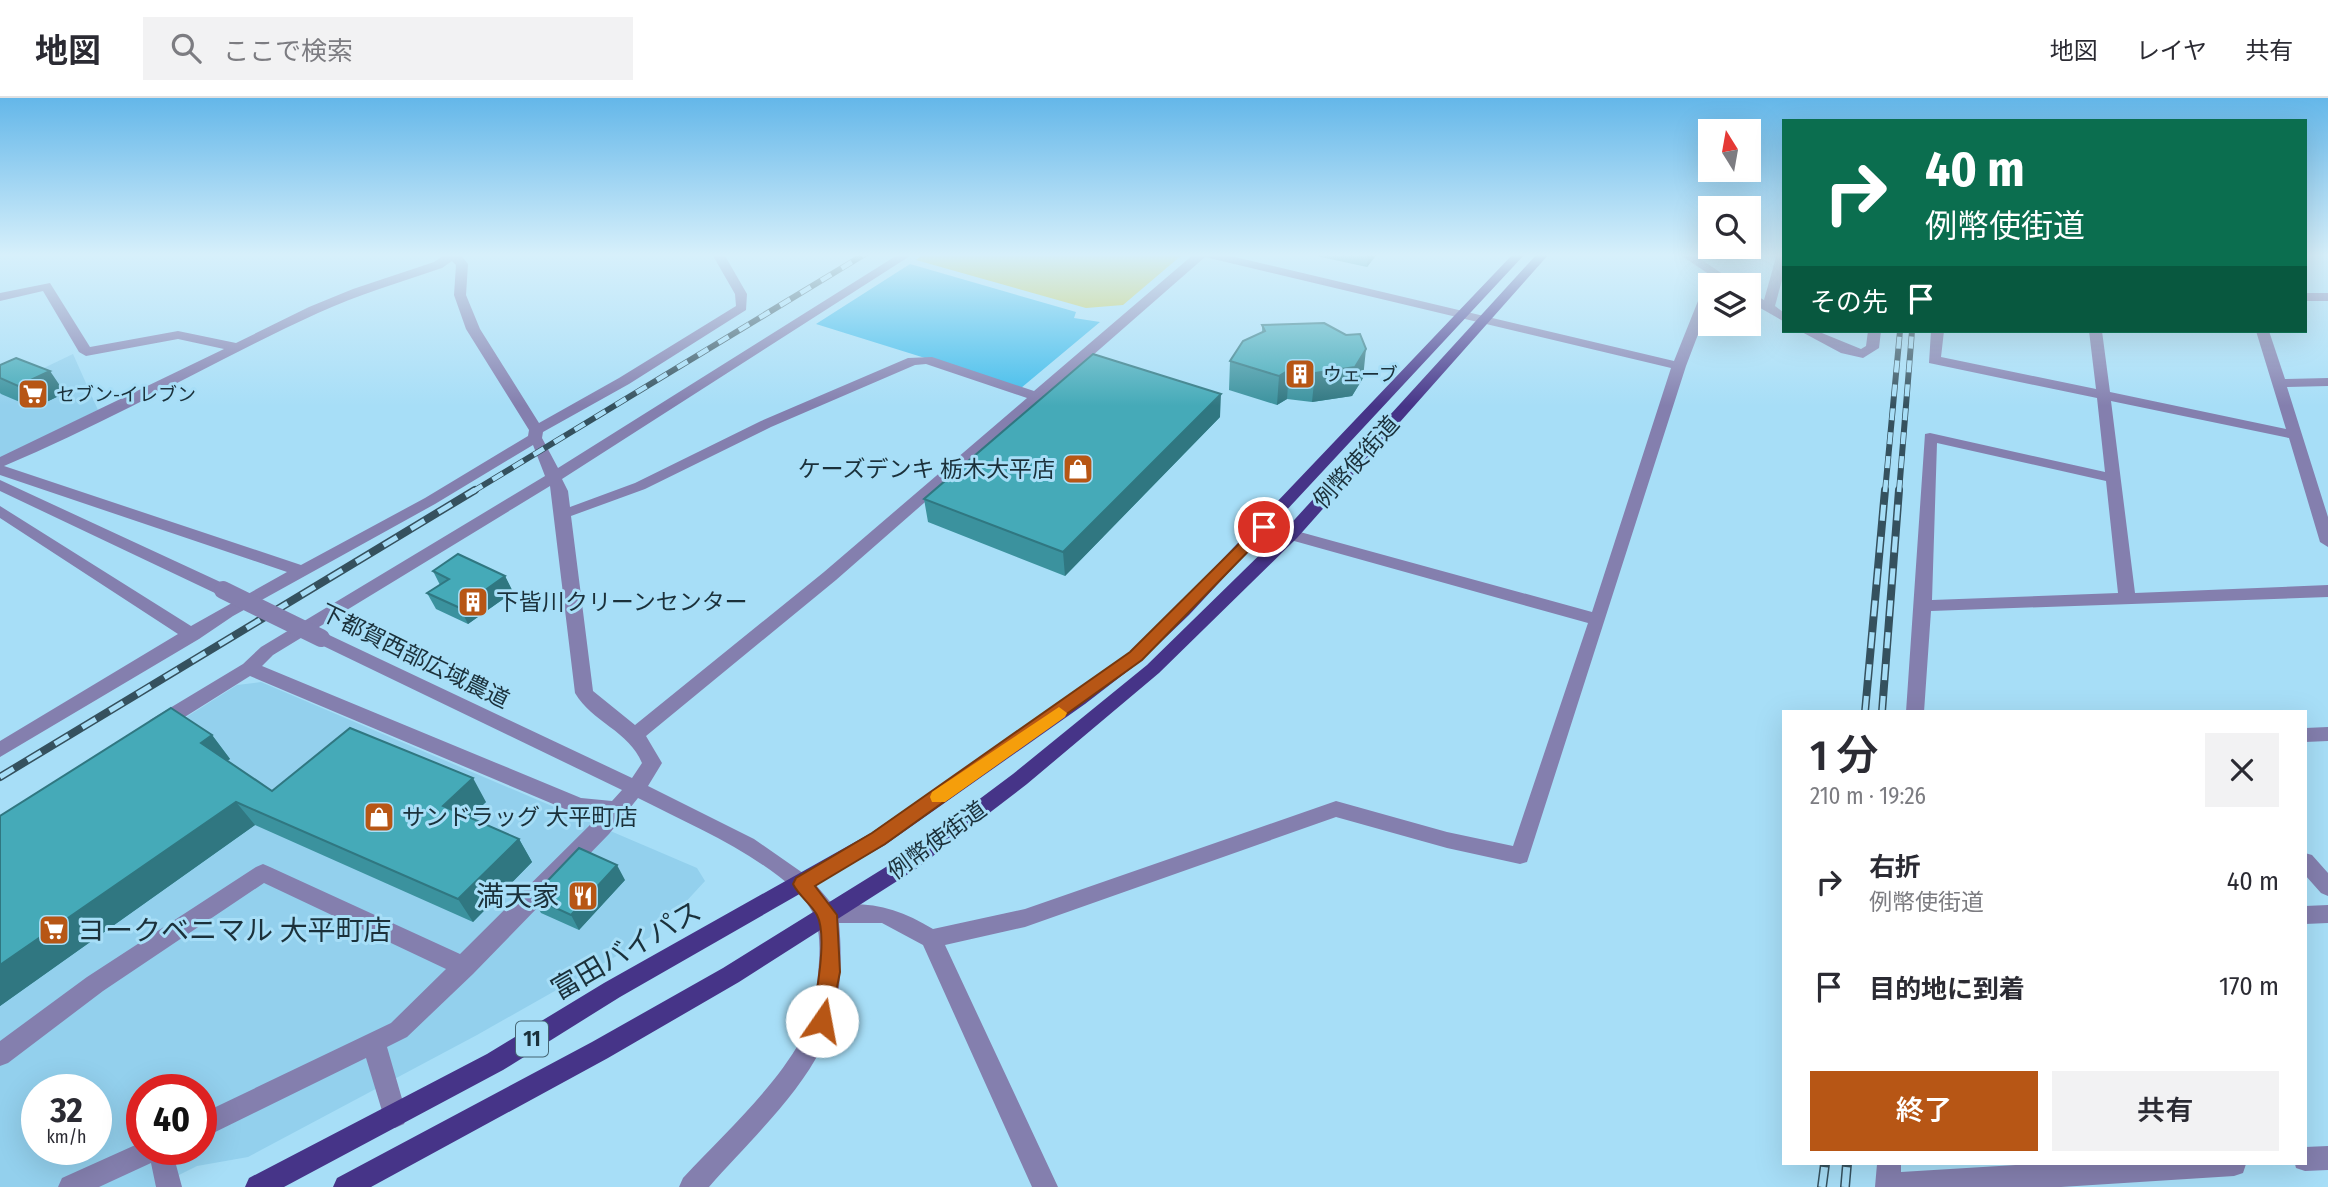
<!DOCTYPE html>
<html lang="ja">
<head>
<meta charset="utf-8">
<style>
	body { margin:0; font-family:"Fira Sans Condensed","Noto Sans JP",sans-serif; background:#f2f2f3; color:#2b2b33; height:100vh; display:flex; flex-direction:column; font-size:26px; white-space:nowrap }
	* { box-sizing:border-box; margin:0 }
	p { font-size:23px; color:#7c7c81 }
	.icon { flex:none; width:38px; height:38px; fill:none; stroke:currentColor; stroke-width:2; stroke-linecap:round; stroke-linejoin:round }
	.map { position:relative; flex:1; overflow:hidden }
	.details { position:absolute; left:1782px; top:612px; width:525px; height:455px; display:flex; flex-direction:column; background:#fff; border-radius:0px; box-shadow:0 7px 28px #0002 }
	.details>* { flex:none }
	.hud { position:absolute; left:1782px; top:21px; width:525px; height:214px; border-radius:0px; box-shadow:0 7px 28px #0002; background:#0b6e4f; color:#fff; overflow:hidden }
	.needle { width:46px; rotate:349deg }
	.fabs { position:absolute; left:1698px; top:21px; display:grid; gap:14px }
	.fabs a { display:grid; place-items:center; width:63px; height:63px; border-radius:0px; background:#fff; box-shadow:0 7px 28px #0002; font-size:35px }
	.speed { position:absolute; left:21px; top:976px; display:flex; gap:14px; font-size:35px; font-weight:700; text-align:center }
	.speed>* { display:grid; place-content:center; width:91px; height:91px; border-radius:50%; background:#fff; box-shadow:0 7px 28px #0002; line-height:1 }
	.speed small { font-size:18px; font-weight:400 }
	.speed .limit { border:10px solid #d22; background:#fff; color:#111 }
	.pin { position:absolute; display:grid; place-items:center; width:60px; height:60px; color:#fff; margin:-30px; border:4px solid #fff; border-radius:50%; box-shadow:0 2px 7px #0007 }
	.me { position:absolute; width:77px; margin:-38px; rotate:12deg; stroke-linejoin:round; filter:drop-shadow(0 0 5px #0008) }
	.turn { display:flex; align-items:center; gap:24px; height:147px; padding:0 28px; font-size:32px }
	.turn .icon { width:91px; height:91px; stroke-width:2.5 }
	.turn b { display:block; font-size:49px; line-height:60px }
	.then { display:flex; align-items:center; height:66px; padding:0 28px; background:#0003; gap:14px; font-size:26px }
	.round { display:grid; place-items:center; flex:none; width:74px; height:74px; border-radius:0px; background:#f2f2f3 }
	.head { display:flex; align-items:center; justify-content:space-between; height:119px; padding:0 28px }
	h1 { font-size:42px; font-weight:600; line-height:52px }
	.cta { display:flex; gap:14px; margin-top:auto; padding:14px 28px }
	.cta a { flex:1; height:80px; border-radius:0px; background:#b75615; color:#fff; font-size:28px; font-weight:600; line-height:80px; text-align:center }
	.cta a+a { background:#f2f2f3; color:#2b2b33 }
	ul { padding:0; list-style:none }
	li { display:flex; align-items:center; gap:21px; height:105px; padding:0 28px }
	li div { flex:1 }
	li b { display:block; font-size:26px }
	li em { font-style:normal }
	header { display:flex; align-items:center; gap:42px; box-sizing:border-box; height:98px; padding:0 35px; background:#fff; border-bottom:2px solid #e1e1e2 }
	header strong { font-size:33px }
	nav { display:flex; gap:38px; margin-inline-start:auto; font-size:24px }
	.search { width:490px; height:63px; background:#f2f2f3; display:flex; align-items:center; gap:18px; box-sizing:border-box; padding:0 24px; border-radius:0px; color:#7c7c81; font-size:26px }
	.map>svg:first-child { display:block }
</style>
</head>
<body>
<header>
<strong>地図</strong>
<div class="search"><svg class="icon" aria-label="search" viewBox="0 0 24 24"><circle cx="10" cy="10" r="6"/><path d="M15 15l6 6"/></svg>ここで検索</div>
<nav><a>地図</a><a>レイヤ</a><a>共有</a></nav>
</header>
<div class="map">
<svg width="2328" height="1089" viewBox="0 0 2328 1089">
	<rect width="100%" height="100%" fill="#a7def7"/>
	<path fill="#93d0ed" fill-rule="evenodd" d="M 73,256 L 98,312 L 0,360 L 0,291 Z
		M 261,584 L 697,770 L 705,783 L 682,808 L 652,831 L 650,839 L 477,937 L 248,1059 L 197,1068 L 155,1089 L 0,1089 L 0,737 L 237,587 ZM 37,992 L 96,992 L 96,1052 L 37,1052 ZM 142,992 L 201,992 L 201,1052 L 142,1052 Z"/>
	<path fill="#c9c84f" d="M 924,156 L 1183,156 L 1123,207 L 1086,210 L 916,162 Z"/>
	<path fill="#3fbbea" d="M 910,166 L 1076,214 L 1074,220 L 1100,224 L 1021,290 L 816,226 Z"/>
	<g fill="none" stroke-linecap="round" stroke-linejoin="round">
		<path fill="#847fae" fill-rule="evenodd" d="M 446,156 L 460,156 L 468,166 L 466,197 L 480,231 L 539,325 L 619,280 L 736,208 L 735,196 L 712,156 L 724,156 L 747,196 L 746,212 L 629,286 L 543,334 L 542,340 L 558,370 L 899,156 L 913,156 L 562,381 L 568,393 L 570,409 L 635,385 L 761,323 L 908,260 L 932,259 L 1034,293 L 1194,156 L 1222,156 L 1674,263 L 1704,188 L 1710,184 L 1716,187 L 1710,187 L 1710,205 L 1686,268 L 1527,764 L 1520,766 L 1447,750 L 1336,719 L 1025,829 L 945,847 L 1058,1089 L 1032,1089 L 923,847 L 882,825 L 839,825 C 843,867 841,913 821,951 C 797,999 745,1048 709,1089 L 679,1089 L 683,1080 C 723,1037 772,993 801,942 C 814,919 817,890 819,864 C 821,834 818,813 795,792 C 751,752 691,727 638,700 L 609,736 L 473,876 L 407,939 L 387,949 L 407,1018 L 404,1026 L 395,1030 L 386,1026 L 366,960 L 201,1041 L 201,1016 L 391,925 L 446,871 L 264,785 L 103,893 L 8,965 L 0,968 L 0,943 L 87,879 L 256,769 L 263,766 L 270,769 L 460,856 L 599,718 L 572,714 L 250,578 L 164,632 L 150,632 L 148,627 L 150,622 L 243,566 L 261,549 L 545,378 L 533,347 L 435,406 L 233,518 L 199,541 L 0,659 L 0,643 L 178,536 L 0,420 L 0,408 L 191,528 L 287,474 L 0,377 L 0,359 L 224,251 L 178,241 L 86,258 L 79,254 L 43,193 L 0,203 L 0,195 L 50,185 L 90,249 L 178,233 L 236,245 L 309,209 L 353,191 L 434,164 ZM 1205,159 L 1671,270 L 1592,514 L 1264,424 L 1256,429 L 1258,433 L 1588,525 L 1513,748 L 1447,734 L 1336,703 L 1025,811 L 933,831 C 900,811 872,803 833,807 L 810,780 L 754,741 L 648,688 L 662,665 L 646,638 L 836,482 ZM 452,163 L 456,167 L 454,197 L 466,231 L 529,332 L 528,338 L 425,400 L 301,467 L 4,368 C 112,323 213,263 318,215 C 358,197 400,184 442,170 ZM 926,266 L 1027,300 L 824,474 L 635,627 L 593,593 L 571,418 L 645,391 L 771,329 L 915,267 ZM 550,388 L 575,595 C 592,624 629,633 642,665 L 632,680 L 327,536 L 315,536 L 312,540 L 315,544 L 622,692 L 612,703 L 581,700 L 262,568 L 273,557 Z
			M 1679,156 L 1693,156 L 1739,187 L 1725,187 Z
			M 1777,156 L 1783,156 L 1783,178 L 1775,208 L 1783,214 L 1783,223 L 1748,203 L 1748,193 L 1764,202 Z
			M 2305,195 L 2328,195 L 2328,203 L 2305,203 Z
			M 1800,233 L 1817,233 L 1861,251 L 1866,248 L 1868,233 L 1881,233 L 1879,250 L 1863,260 L 1841,255 Z
			M 1931,233 L 1944,233 L 1941,259 L 2096,291 L 2089,233 L 2102,233 L 2110,294 L 2286,331 L 2256,233 L 2269,233 L 2285,281 L 2328,280 L 2328,288 L 2287,289 L 2328,419 L 2328,449 L 2320,444 L 2289,340 L 2111,303 L 2135,495 L 2328,487 L 2328,499 L 1931,513 L 1924,614 L 1906,614 L 1925,336 L 1930,335 L 2105,374 L 2097,300 L 1929,265 ZM 1937,345 L 2106,383 L 2118,495 L 1932,502 Z
			M 0,382 L 229,488 L 231,492 L 229,496 L 217,496 L 0,393 Z
			M 2328,629 L 2328,643 L 2305,644 L 2305,630 Z
			M 2305,755 L 2312,757 L 2328,775 L 2328,798 L 2321,795 L 2305,777 Z
			M 2328,807 L 2328,825 L 2305,826 L 2305,808 Z
			M 142,1044 L 142,1052 L 172,1052 L 182,1089 L 156,1089 L 151,1065 L 99,1089 L 58,1089 L 62,1080 Z
			M 2328,1048 L 2328,1072 L 2305,1073 L 2296,1070 L 2295,1066 L 2305,1066 L 2305,1049 Z
			M 1877,1066 L 1901,1066 L 1901,1074 L 2032,1066 L 2246,1066 L 2243,1075 L 2234,1078 L 2061,1089 L 1875,1089 Z"/>
		<path fill="#463488" fill-rule="evenodd" d="M 1513,156 L 1525,156 L 1189,517 L 1142,562 L 1085,606 L 885,747 L 620,899 L 503,972 L 284,1089 L 245,1089 L 249,1080 L 487,956 L 604,885 L 871,735 L 1073,596 L 1130,554 L 1177,509 Z
			M 1537,156 L 1549,156 L 1297,440 L 1159,575 L 1027,686 L 916,771 L 739,884 L 608,960 L 371,1089 L 333,1089 L 337,1080 L 592,944 L 723,870 L 902,759 L 1013,676 L 1147,567 L 1285,432 Z"/>
		<g stroke="#35515e" stroke-width="6">
			<path id="rail-far2" d="M 472,394 L 865,156
				M 1885,394 L 1900,233
				M 1899,394 L 1912,233"/>
		</g>
		<g stroke="#35515e" stroke-width="8">
			<path id="rail-far1" d="M 1865,614 L 1885,392
				M 1882,614 L 1899,392
				M 0,679 L 475,392"/>
		</g>
		<g stroke="#35515e" stroke-width="10">
			<path id="rail" d="M 1822,1089 L 1825,1066
				M 1845,1089 L 1847,1066"/>
		</g>
		<use href="#rail-far2" stroke="#a7def7" stroke-width="4.5" stroke-dasharray="12" stroke-linecap="butt"/>
		<use href="#rail-far1" stroke="#a7def7" stroke-width="5" stroke-dasharray="16" stroke-linecap="butt"/>
		<use href="#rail" stroke="#a7def7" stroke-width="7" stroke-dasharray="20" stroke-linecap="butt"/>
		<path stroke="#847fae" stroke-width="18" d="M 223,492 L 321,540"/>
	</g>
	<path fill="#3b929e" d="M 1307,156 L 1377,156 L 1367,169 Z
		M 1262,227 L 1363,280 L 1352,298 L 1312,304 L 1287,301 L 1277,307 L 1229,292 L 1230,263 L 1262,234 Z
		M 0,267 L 65,295 L 34,310 L 1,296 L 0,295 Z
		M 1220,319 L 1065,478 L 928,424 L 924,401 Z
		M 433,473 L 505,478 L 513,494 L 468,526 L 436,511 L 427,495 L 440,487 Z
		M 212,637 L 230,661 L 227,663 L 272,693 L 486,704 L 470,719 L 519,741 L 532,764 L 473,824 L 255,727 L 0,908 L 0,718 Z
		M 625,782 L 579,832 L 541,815 L 532,799 Z"/>
	<path fill="#307781" d="M 1368,156 L 1377,156 L 1367,169 Z
		M 1366,251 L 1363,280 L 1352,298 L 1312,304 L 1315,275 Z
		M 1289,272 L 1287,301 L 1277,307 L 1279,278 Z
		M 50,273 L 65,295 L 34,310 L 18,288 Z
		M 1221,296 L 1220,319 L 1065,478 L 1063,454 Z
		M 505,478 L 513,494 L 468,526 L 460,510 Z
		M 212,637 L 230,661 L 219,668 L 201,645 Z
		M 473,680 L 486,704 L 457,731 L 443,708 Z
		M 236,704 L 255,727 L 0,908 L 0,867 Z
		M 519,741 L 532,764 L 473,824 L 458,801 Z
		M 617,767 L 625,782 L 579,832 L 571,817 Z"/>
	<path fill="#45aab8" stroke="#307781" stroke-width="2" d="M 1324,225 L 1346,237 L 1360,236 L 1366,251 L 1355,269 L 1315,275 L 1289,272 L 1279,278 L 1230,263 L 1243,243 L 1265,233 L 1262,227 Z
		M 1093,256 L 1221,296 L 1063,454 L 924,401 Z
		M 16,260 L 50,273 L 18,288 L 0,280 L 0,267 Z
		M 458,456 L 505,478 L 460,510 L 427,495 L 449,481 L 433,473 Z
		M 171,610 L 212,637 L 201,645 L 272,693 L 350,630 L 473,680 L 443,708 L 519,741 L 458,801 L 236,704 L 0,867 L 0,718 Z
		M 579,750 L 617,767 L 571,817 L 532,799 Z"/>
	<linearGradient id="sky" x2="0" y2="1"><stop stop-color="#64b7e9"/><stop offset="0.51" stop-color="#d7f0fb"/><stop offset="1" stop-color="#d7f0fb" stop-opacity="0"/></linearGradient>
	<rect width="2328" height="308" fill="url(#sky)"/>
	<path fill="#b75615" stroke="#77380e" stroke-width="2" d="M 1264,424 L 1269,426 L 1269,432 L 1142,562 L 885,746 L 815,788 L 837,817 L 840,874 L 829,930 L 822,933 L 814,930 L 811,923 C 816,900 828,838 817,817 C 811,806 799,798 793,786 L 796,780 L 872,735 L 1130,554 L 1259,426 Z"/>
	<path fill="#f59e0b" d="M 1059,609 L 1067,615 L 1065,619 L 945,704 L 932,704 L 930,699 L 932,694 Z"/>
	<defs>
		<g id="building-square" transform="scale(1.575)"><rect x="-9" y="-9" width="18" height="18" rx="4" fill="#b75615" stroke="#a7def7"/><path d="M-4-6H4V6H1V3H-1V6H-4ZM-2.5-4.3h1.7v1.8h-1.7ZM.8-4.3h1.7v1.8H.8ZM-2.5-1h1.7V.8h-1.7ZM.8-1h1.7V.8H.8Z" fill="#fff"/></g>
		<g id="supermarket-square" transform="scale(1.575)"><rect x="-9" y="-9" width="18" height="18" rx="4" fill="#b75615" stroke="#a7def7"/><path d="M-6-5.5h2.5l.6 2H6L4.5 2H-2.5L-4.4-4H-6ZM-1.5 3.2a1.3 1.3 0 1 0 .1 0ZM3 3.2a1.3 1.3 0 1 0 .1 0Z" fill="#fff"/></g>
		<g id="shop-square" transform="scale(1.575)"><rect x="-9" y="-9" width="18" height="18" rx="4" fill="#b75615" stroke="#a7def7"/><path d="M-5-2.5h2.3a2.7 3.5 0 0 1 5.4 0H5L5.5 6h-11ZM-1.5-2.5h3a1.5 2.3 0 0 0-3 0Z" fill="#fff"/></g>
		<g id="restaurant-square" transform="scale(1.575)"><rect x="-9" y="-9" width="18" height="18" rx="4" fill="#b75615" stroke="#a7def7"/><path d="M-5-6h1v4h1v-4h1v4h1v-4h1v5L-1.5 .5V6h-2V.5L-5-1ZM5-6V6H3V1.5H1.5Q1.5-4 5-6Z" fill="#fff"/></g>
	</defs>
	<g fill-rule="evenodd">
		<use href="#building-square" x="1300" y="276"/>
		<use href="#supermarket-square" x="33" y="296"/>
		<use href="#shop-square" x="1078" y="371"/>
		<use href="#building-square" x="473" y="504"/>
		<use href="#shop-square" x="379" y="719"/>
		<use href="#restaurant-square" x="583" y="798"/>
		<use href="#supermarket-square" x="54" y="832"/>
	</g>
	<g text-anchor="middle" stroke-width="6" stroke-linejoin="round" paint-order="stroke">
		<g font-size="19" fill="#1b313b" stroke="#a7def7" text-anchor="start">
			<text x="1323" y="283">ウェーブ</text>
			<text x="56" y="303">セブン-イレブン</text>
		</g>
		<rect fill="#a7def7" stroke="#456573" stroke-width="2" x="516" y="923.5" width="32" height="35" rx="5"/>
		<g font-size="21" font-weight="bold" fill="#1b313b">
			<text x="532" y="948">11</text>
		</g>
		<g font-size="23" fill="#1b313b" stroke="#a7def7">
			<text transform="translate(1356 364) rotate(-48)" y="8">例幣使街道</text>
			<text transform="translate(415 558) rotate(26)" y="8">下都賀西部広域農道</text>
			<text transform="translate(937 742) rotate(-36)" y="8">例幣使街道</text>
		</g>
		<g font-size="23" fill="#1b313b" stroke="#a7def7" text-anchor="start">
			<text x="1055" y="379" text-anchor="end">ケーズデンキ 栃木大平店</text>
			<text x="496" y="512">下皆川クリーンセンター</text>
			<text x="402" y="727">サンドラッグ 大平町店</text>
		</g>
		<g font-size="28" fill="#1b313b" stroke="#a7def7" text-anchor="end">
			<text x="560" y="808">満天家</text>
			<text x="77" y="842" text-anchor="start">ヨークベニマル 大平町店</text>
		</g>
		<g font-size="28" fill="#1b313b" stroke="#a7def7">
			<text transform="translate(626 852) rotate(-30)" y="10">富田バイパス</text>
		</g>
	</g>
</svg>
<div class="fabs">
<a><svg class="needle" viewBox="-14 -14 28 28"><path d="M0-13l5 13h-10z" fill="#e53935"/><path d="M0 13l5-13h-10z" fill="#7c7c81"/></svg></a>
<a><svg class="icon" aria-label="search" viewBox="0 0 24 24"><circle cx="10" cy="10" r="6"/><path d="M15 15l6 6"/></svg></a>
<a><svg class="icon" aria-label="layers" viewBox="0 0 24 24"><path d="M12 4l9 5-9 5-9-5zM3 14l9 5 9-5"/></svg></a>
</div>
<div class="speed"><div>32<small>km/h</small></div><div class="limit">40</div></div>
<div class="pin" style="left:1264px;top:429px;background:#d93025"><svg class="icon" aria-label="arrive" viewBox="0 0 24 24"><path d="M6 21V4h12l-3 4 3 4H6"/></svg></div>
<svg class="me" style="left:822px;top:923px" viewBox="-20 -20 40 40"><circle r="19" fill="#fff"/><path d="M0-13L10 11 0 6-10 11z" fill="#b75615"/></svg>
<div class="hud">
<div class="turn"><svg class="icon" aria-label="right" viewBox="0 0 24 24"><path d="M7 20v-9h11M14 6l5 5-5 5"/></svg><div><b>40 m</b>例幣使街道</div></div>
<div class="then">その先<svg class="icon" aria-label="arrive" viewBox="0 0 24 24"><path d="M6 21V4h12l-3 4 3 4H6"/></svg></div>
</div>
<section class="details">
<div class="head"><div><h1>1 分</h1><p>210 m · 19:26</p></div><a class="round"><svg class="icon" aria-label="close" viewBox="0 0 24 24"><path d="M6 6l12 12M18 6L6 18"/></svg></a></div>
<ul>
<li><svg class="icon" aria-label="right" viewBox="0 0 24 24"><path d="M7 20v-9h11M14 6l5 5-5 5"/></svg><div><b>右折</b><p>例幣使街道</p></div><em>40 m</em></li>
<li><svg class="icon" aria-label="arrive" viewBox="0 0 24 24"><path d="M6 21V4h12l-3 4 3 4H6"/></svg><div><b>目的地に到着</b></div><em>170 m</em></li>
</ul>
<div class="cta"><a>終了</a><a>共有</a></div>
</section>
</div>
</body>
</html>
